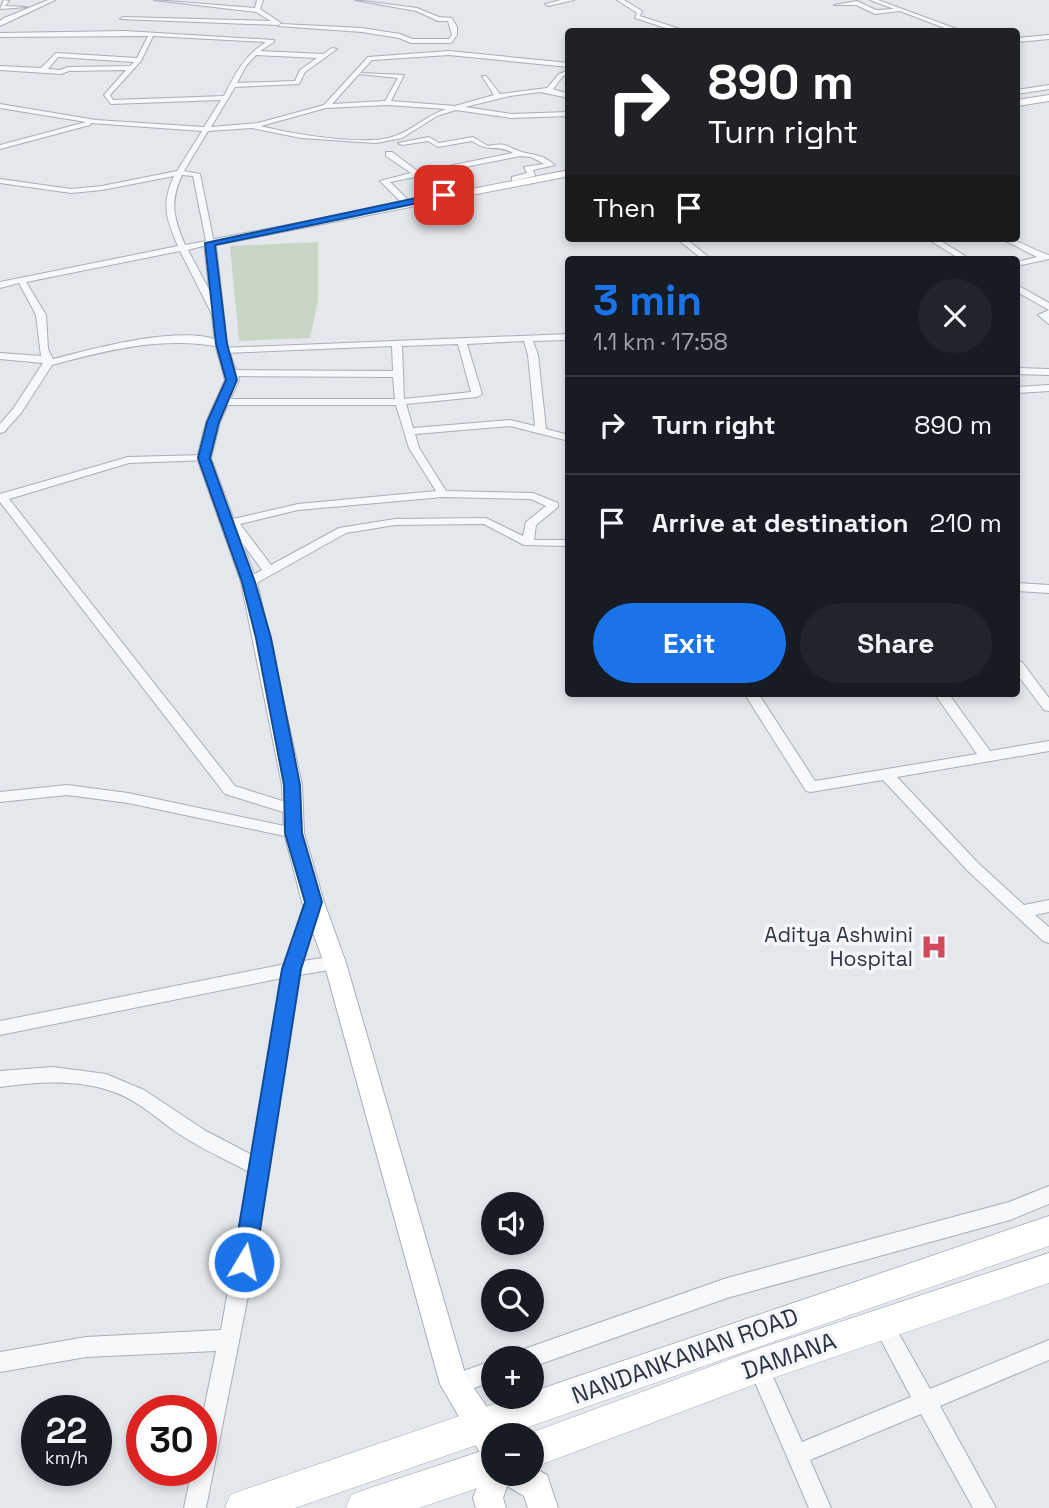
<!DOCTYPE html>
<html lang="en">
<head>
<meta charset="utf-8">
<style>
	body { margin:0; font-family:"Space Grotesk",sans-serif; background:#20242c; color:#f1f3f6; height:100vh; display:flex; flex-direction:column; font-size:26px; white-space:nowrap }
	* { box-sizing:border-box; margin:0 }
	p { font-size:23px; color:#9ea1a6 }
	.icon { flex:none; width:38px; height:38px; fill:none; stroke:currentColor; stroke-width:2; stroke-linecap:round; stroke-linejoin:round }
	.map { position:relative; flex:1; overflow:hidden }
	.side { position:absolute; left:565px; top:256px; width:455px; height:441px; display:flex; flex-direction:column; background:#171b24; border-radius:7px; box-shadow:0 4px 10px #0003 }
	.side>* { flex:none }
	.banner { position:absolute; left:565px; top:28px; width:455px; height:214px; border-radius:7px; box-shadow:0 4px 10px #0003; background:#202124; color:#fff; overflow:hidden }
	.tools { position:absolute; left:481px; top:1192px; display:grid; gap:14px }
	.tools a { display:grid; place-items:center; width:63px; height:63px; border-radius:50%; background:#171b24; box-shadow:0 4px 10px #0003; font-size:35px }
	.speed { position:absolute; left:21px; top:1395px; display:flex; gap:14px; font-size:35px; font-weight:700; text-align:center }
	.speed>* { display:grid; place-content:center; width:91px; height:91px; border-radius:50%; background:#171b24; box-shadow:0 4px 10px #0003; line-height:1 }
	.speed small { font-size:18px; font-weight:400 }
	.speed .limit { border:10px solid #d22; background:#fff; color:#111 }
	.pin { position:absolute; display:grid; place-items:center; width:60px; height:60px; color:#fff; margin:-30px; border-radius:14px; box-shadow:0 4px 10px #0006 }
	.me { position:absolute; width:77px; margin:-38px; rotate:9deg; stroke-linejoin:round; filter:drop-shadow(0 0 5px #0008) }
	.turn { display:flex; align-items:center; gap:24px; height:147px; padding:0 28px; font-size:32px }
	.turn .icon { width:91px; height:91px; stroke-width:2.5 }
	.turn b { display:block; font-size:49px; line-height:60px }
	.then { display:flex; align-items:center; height:66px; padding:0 28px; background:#0003; gap:14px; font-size:26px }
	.round { display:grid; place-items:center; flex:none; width:74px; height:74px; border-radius:37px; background:#20242c }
	.overview { display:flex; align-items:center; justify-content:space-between; height:119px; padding:0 28px }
	h1 { font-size:42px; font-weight:700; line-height:52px; color:#1a73e8 }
	.cta { display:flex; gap:14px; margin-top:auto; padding:14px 28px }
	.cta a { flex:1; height:80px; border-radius:42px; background:#1a73e8; color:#fff; font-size:28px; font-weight:700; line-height:80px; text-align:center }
	.cta a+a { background:#20242c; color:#f1f3f6 }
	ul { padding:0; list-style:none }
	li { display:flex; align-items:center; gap:21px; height:98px; padding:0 28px; border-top:2px solid #363941 }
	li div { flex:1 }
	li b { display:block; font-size:26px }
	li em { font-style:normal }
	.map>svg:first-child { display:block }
</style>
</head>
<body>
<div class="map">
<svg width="1049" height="1508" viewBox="0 0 1049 1508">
	<rect width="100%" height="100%" fill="#e4e7ec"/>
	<path fill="#c9d6c5" d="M 318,242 L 318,301 L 310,338 L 239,341 L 230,246 Z"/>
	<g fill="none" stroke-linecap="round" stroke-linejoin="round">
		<g stroke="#a9aeb7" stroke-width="2">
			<path id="street" d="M 4,0 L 9,1 L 5,6 L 27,7 L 0,9 Z
				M 48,0 L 55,0 L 0,26 L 0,21 L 4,18 Z
				M 154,0 L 255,8 L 257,0 L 263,0 L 260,9 L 281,23 L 278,25 L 120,19 L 123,17 L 271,21 L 256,12 Z
				M 355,0 L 417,8 L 439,17 L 452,18 L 457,27 L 457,35 L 451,43 L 411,43 L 399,38 L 362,32 L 278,26 L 281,24 L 362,28 L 400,34 L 412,39 L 449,39 L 452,35 L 448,21 L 438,21 L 416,11 Z
				M 561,0 L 574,0 L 548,6 L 545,4 Z
				M 617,0 L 624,0 L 642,11 L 640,16 L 689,32 L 678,32 L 635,18 L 637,13 Z
				M 870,0 L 878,0 L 965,32 L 955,32 L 900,11 L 875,14 L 856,5 L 834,5 L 857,1 L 876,10 L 894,9 Z
				M 125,31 L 274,40 L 274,42 L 260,51 L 323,54 L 332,48 L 337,49 L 305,72 L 299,84 L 235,87 L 211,127 L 258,123 L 324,105 L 368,57 L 449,51 L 569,63 L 569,67 L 449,55 L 372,60 L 360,73 L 404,75 L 391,101 L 455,106 L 494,95 L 482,76 L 486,76 L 500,94 L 547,88 L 559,74 L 569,70 L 569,74 L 563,76 L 553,89 L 569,94 L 569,98 L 540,92 L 510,96 L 465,107 L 511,114 L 569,112 L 569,116 L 511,118 L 456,110 L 437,116 L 402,138 L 376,143 L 301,138 L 252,128 L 208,131 L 184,171 L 200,174 L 214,243 L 188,250 L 224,318 L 222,320 L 214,318 L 180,251 L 26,282 L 46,315 L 48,349 L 53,359 C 93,349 190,321 226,344 L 221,347 C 162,336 108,350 52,365 L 21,413 L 4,432 L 0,433 L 0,424 L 13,409 L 43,363 L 0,359 L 0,353 L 41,356 L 36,315 L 19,283 L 0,288 L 0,282 L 178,246 C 166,219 161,204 174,176 L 102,190 L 71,193 L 0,183 L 0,179 L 71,189 L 102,186 L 177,171 L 202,131 L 91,123 L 90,125 L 0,149 L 0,145 L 86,122 L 0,108 L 0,104 L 96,120 L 204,127 L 221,100 L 111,104 L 104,95 L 126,70 L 69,71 L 61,74 L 0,70 L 0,66 L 41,68 L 56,53 L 137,58 L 148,36 L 0,37 L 0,33 ZM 153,36 L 266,42 C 244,56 235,74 224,96 L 113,100 L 110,95 L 141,61 ZM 256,55 L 317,58 L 300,70 L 295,81 L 237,83 L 246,66 ZM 58,57 L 134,62 L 130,66 L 68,67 L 60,70 L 48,69 ZM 359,74 L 398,78 L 385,101 L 332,104 ZM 387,105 L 446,109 C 427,115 412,131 392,137 C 363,146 291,134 261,126 L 326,108 ZM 182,175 L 193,176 L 206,241 L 185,245 C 174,218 169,203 182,175 Z
				M 1049,35 L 1049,39 L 1017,42 L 1017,38 Z
				M 1049,85 L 1049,89 L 1017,94 L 1017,90 Z
				M 429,137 L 439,143 L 473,137 L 488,146 C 510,142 505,147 522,152 C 537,156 541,154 555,165 L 533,170 L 535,176 L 512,181 L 512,177 L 527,173 L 524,167 L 544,164 L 531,157 L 520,156 L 390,182 L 410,202 L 403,204 L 380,181 L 411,173 L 386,156 L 386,152 L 392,152 L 419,172 L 513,153 C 495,143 492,154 472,141 L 438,147 L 428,141 L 402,145 L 398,143 Z
				M 676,238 L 685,238 L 711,259 L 702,259 Z
				M 926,238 L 936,238 L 970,259 L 960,259 Z
				M 1000,238 C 1017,238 1032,250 1049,255 L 1049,259 L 1017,266 L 1017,262 L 1037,257 Z
				M 1017,285 L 1049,303 L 1049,310 L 1017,292 Z
				M 1049,310 L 1049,324 L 1038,315 Z
				M 569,334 L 569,340 L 533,341 L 538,355 L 546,429 L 569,435 L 569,441 L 510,426 L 415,434 L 419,448 L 446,491 L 533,493 L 558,503 L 558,507 L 536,525 L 534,540 L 569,540 L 569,546 L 524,545 L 484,524 L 395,525 L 346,533 L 253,585 L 245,585 L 243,582 L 245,579 L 262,570 L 227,522 L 229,520 L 298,504 L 436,491 L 409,448 L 396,405 L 222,405 L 217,402 L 222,399 L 395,399 L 393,377 L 230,376 L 225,373 L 230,370 L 393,371 L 392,346 L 224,353 L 221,352 L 221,348 ZM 524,341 L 528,355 L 535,426 L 510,420 L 413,428 L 406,404 L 477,397 L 482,394 L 467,344 ZM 458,344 L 471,392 L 404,399 L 402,346 ZM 443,497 L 531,499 L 546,506 L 526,522 L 523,536 L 486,518 L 395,519 L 339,528 L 271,565 L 240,524 L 298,510 Z
				M 1017,368 L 1049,369 L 1049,375 L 1017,374 Z
				M 1049,385 L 1049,391 L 1017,393 L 1017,387 Z
				M 204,455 L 209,458 L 208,460 L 129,463 L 9,499 L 235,786 L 298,806 L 300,810 L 298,814 L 293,815 L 225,794 L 0,502 L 0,494 L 128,457 Z
				M 1017,583 L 1049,585 L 1049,593 L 1017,591 Z
				M 1017,661 L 1022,662 L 1049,698 L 1049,711 L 1044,710 L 1017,674 Z
				M 744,693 L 758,693 L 815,781 L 977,754 L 934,693 L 948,693 L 990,751 L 1049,741 L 1049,751 L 897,777 L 978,863 L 1024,905 L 1049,900 L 1049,912 L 1035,915 L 1049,927 L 1049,943 L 1043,941 L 968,871 L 883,780 L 811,792 L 806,791 Z
				M 67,785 L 128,793 L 294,828 L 299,829 L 301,833 L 299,837 L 294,838 L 128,803 L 67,795 L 0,802 L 0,792 Z
				M 313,896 L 319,898 L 321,902 L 303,961 L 335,956 L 341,958 L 343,963 L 341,968 L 299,975 L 250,1286 L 206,1508 L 184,1508 L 192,1470 L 201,1470 L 201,1424 L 216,1351 L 86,1357 L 0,1372 L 0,1352 L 86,1337 L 221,1330 L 249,1172 C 227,1160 204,1150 182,1136 C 158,1120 136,1098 108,1090 C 73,1079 36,1082 0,1087 L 0,1071 L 53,1067 L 106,1074 L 144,1090 L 206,1131 L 252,1155 L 282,978 L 0,1035 L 0,1021 L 285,964 L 305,902 L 307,898 Z
				M 1049,1186 L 1049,1204 L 1010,1220 L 727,1298 L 532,1367 L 532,1358 L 517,1358 L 520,1351 L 527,1348 L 727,1278 L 1009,1202 Z
				M 883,1315 L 890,1318 L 930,1389 L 1049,1340 L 1049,1360 L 940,1406 L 996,1508 L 973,1508 L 921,1414 L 810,1460 L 831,1508 L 809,1508 L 748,1366 L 751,1359 L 758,1356 L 765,1359 L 802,1442 L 911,1397 L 873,1325 L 876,1318 Z
				M 494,1360 L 494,1381 L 454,1395 L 447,1391 L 443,1384 L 447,1377 Z"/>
		</g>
		<g stroke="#a9aeb7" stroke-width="2">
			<path id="secondary" d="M 1049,95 L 1049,101 L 1017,106 L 1017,100 Z
				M 569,170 L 569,176 L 216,245 L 227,344 L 239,380 L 220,422 L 211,458 L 257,582 L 302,785 L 304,833 L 324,902 L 346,963 L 466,1377 L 494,1417 L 502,1435 L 494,1435 L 494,1474 L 532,1474 L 532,1467 L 547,1475 L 558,1508 L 528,1508 L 524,1496 L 507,1486 L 503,1498 L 506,1508 L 476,1508 L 473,1498 L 486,1463 L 440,1384 L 324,963 L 302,902 L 284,833 L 282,785 L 241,582 L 197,458 L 206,422 L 225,380 L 215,344 L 204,243 L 210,240 Z"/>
		</g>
		<g stroke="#a3abb8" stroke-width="1">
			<path id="primary" d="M 1049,1216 L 1049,1246 L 505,1435 L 494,1435 L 494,1439 L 295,1508 L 225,1508 L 230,1495 L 243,1490 L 518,1396 L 532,1396 L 532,1392 Z
				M 1049,1253 L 1049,1283 L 758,1383 L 532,1468 L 532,1435 L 525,1435 L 758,1349 Z
				M 494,1447 L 494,1474 L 508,1474 L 507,1478 L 419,1508 L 346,1508 L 351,1495 L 364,1490 Z"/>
		</g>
		<use href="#street" fill="#f7f8fa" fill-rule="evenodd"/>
		<use href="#secondary" fill="#fff" fill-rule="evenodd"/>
		<use href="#primary" fill="#fff" fill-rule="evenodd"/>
	</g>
	<path fill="#1a73e8" stroke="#114b97" stroke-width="2" d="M 444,192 L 449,195 L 447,197 L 215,245 L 227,344 L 237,380 L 219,422 L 210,458 L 255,582 L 271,638 L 300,785 L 302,833 L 322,902 L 301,969 L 255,1262 L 252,1270 L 244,1273 L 236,1270 L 233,1262 L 282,969 L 305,902 L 285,833 L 284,785 L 256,638 L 242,582 L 198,458 L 207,422 L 226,380 L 216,344 L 205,243 Z"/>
	<defs>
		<g id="hospital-bare" transform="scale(2.1)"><path d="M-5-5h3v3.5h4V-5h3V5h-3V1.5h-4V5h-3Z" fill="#d1495b" stroke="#f4f6f9" stroke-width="2.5" paint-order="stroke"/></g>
	</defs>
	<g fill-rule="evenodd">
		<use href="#hospital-bare" x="934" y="947"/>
	</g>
	<g text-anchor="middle" stroke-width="7" stroke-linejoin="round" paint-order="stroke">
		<g font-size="21" fill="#2b3445" stroke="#f4f6f9" text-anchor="end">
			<text x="913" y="942">Aditya Ashwini<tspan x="913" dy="24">Hospital</tspan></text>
		</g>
		<g font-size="24" fill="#2b3445" stroke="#f4f6f9">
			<text transform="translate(685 1356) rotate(-20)" y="8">NANDANKANAN ROAD</text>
			<text transform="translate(789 1356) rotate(-19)" y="8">DAMANA</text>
		</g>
	</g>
</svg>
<div class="tools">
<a><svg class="icon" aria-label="sound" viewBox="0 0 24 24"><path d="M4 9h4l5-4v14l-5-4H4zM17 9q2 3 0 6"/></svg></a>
<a><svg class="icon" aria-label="search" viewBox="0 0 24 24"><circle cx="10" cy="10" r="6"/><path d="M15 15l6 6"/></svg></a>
<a>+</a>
<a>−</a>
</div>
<div class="speed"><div>22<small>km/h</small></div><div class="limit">30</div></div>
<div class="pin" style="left:444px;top:195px;background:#d93025"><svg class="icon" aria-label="arrive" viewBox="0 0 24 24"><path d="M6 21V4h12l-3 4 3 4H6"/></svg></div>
<svg class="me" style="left:244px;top:1262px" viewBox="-20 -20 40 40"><circle r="17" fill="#1a73e8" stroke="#fff" stroke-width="3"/><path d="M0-11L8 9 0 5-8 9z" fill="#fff"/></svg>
<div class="banner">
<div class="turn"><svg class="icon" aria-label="right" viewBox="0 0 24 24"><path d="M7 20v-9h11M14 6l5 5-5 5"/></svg><div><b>890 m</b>Turn right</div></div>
<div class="then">Then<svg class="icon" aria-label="arrive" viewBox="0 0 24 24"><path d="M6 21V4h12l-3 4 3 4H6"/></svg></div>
</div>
<section class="side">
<div class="overview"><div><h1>3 min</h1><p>1.1 km · 17:58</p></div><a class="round"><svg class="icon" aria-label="close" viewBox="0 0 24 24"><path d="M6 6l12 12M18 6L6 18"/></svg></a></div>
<ul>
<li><svg class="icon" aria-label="right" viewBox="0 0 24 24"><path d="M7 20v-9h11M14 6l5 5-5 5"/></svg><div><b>Turn right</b></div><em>890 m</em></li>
<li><svg class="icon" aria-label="arrive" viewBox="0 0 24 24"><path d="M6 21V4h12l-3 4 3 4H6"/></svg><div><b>Arrive at destination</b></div><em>210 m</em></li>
</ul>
<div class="cta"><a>Exit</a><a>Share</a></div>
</section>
</div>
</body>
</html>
